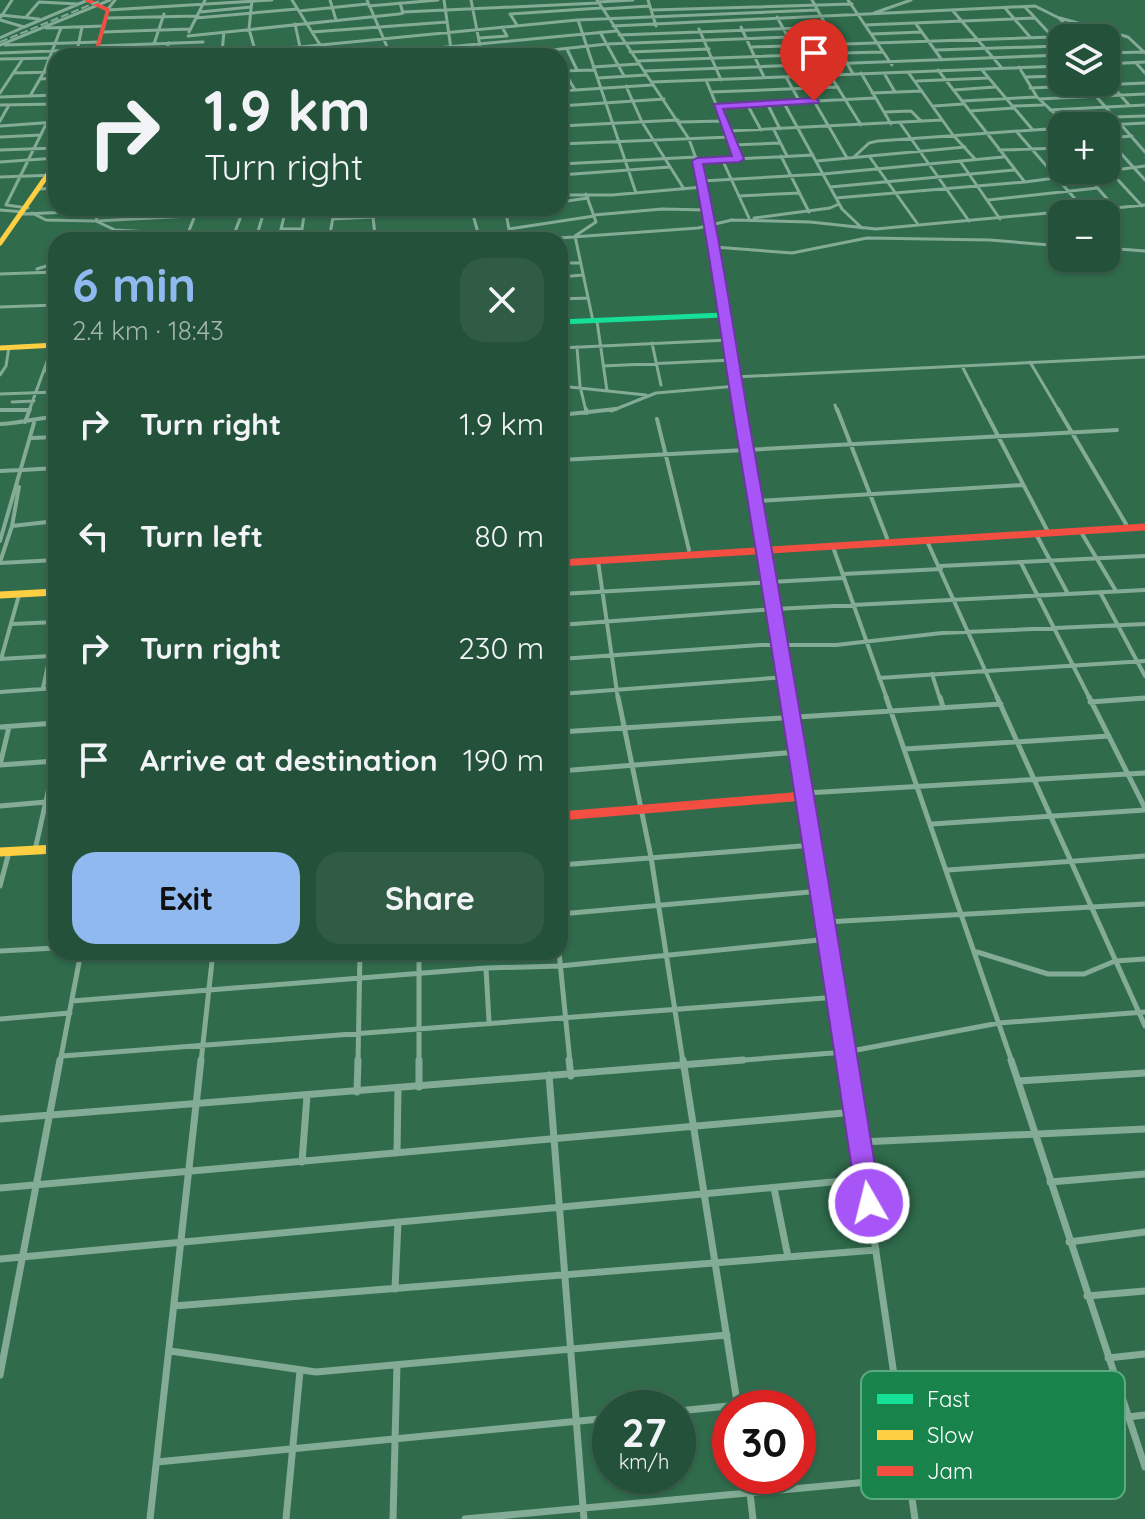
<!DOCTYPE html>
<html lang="en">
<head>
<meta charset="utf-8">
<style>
	body { margin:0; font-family:Quicksand,sans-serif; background:#305b44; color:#f1f3f6; height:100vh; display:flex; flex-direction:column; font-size:30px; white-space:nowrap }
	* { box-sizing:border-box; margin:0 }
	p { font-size:26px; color:#a3b5ae }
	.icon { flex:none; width:44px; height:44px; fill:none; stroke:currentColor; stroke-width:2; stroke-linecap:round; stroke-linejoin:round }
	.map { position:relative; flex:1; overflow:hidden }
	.panel { position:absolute; left:48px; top:232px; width:520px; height:728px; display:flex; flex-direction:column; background:#245139; border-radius:24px; box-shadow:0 2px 6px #0004,0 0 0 2px #416853 }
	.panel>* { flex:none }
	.banner { position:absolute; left:48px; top:48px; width:520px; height:168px; border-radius:24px; box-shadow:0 2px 6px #0004,0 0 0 2px #416853; background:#245139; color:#f1f3f6; overflow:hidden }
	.fabs { position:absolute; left:1048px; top:24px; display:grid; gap:16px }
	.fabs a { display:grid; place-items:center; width:72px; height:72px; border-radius:16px; background:#245139; box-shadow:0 2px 6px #0004,0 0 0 2px #416853; font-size:40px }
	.speed { position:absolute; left:592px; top:1390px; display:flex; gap:16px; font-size:40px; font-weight:700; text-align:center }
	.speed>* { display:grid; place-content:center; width:104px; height:104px; border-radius:50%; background:#245139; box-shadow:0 2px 6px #0004,0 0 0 2px #416853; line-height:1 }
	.speed small { font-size:20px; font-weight:400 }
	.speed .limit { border:12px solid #d22; background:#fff; color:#111 }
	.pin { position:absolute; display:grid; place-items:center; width:68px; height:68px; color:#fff; margin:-82px -34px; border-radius:50% 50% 50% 0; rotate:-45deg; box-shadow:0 0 8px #0007 }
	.pin .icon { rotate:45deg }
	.me { position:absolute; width:88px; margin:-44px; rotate:352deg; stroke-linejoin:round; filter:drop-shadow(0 0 6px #0008) }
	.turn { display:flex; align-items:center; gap:28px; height:168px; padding:0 24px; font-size:36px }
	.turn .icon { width:104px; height:104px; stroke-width:2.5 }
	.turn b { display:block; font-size:56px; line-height:68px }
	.round { display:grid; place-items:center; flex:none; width:84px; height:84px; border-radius:24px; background:#305b44 }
	.head { display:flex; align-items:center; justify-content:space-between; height:136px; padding:0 24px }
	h1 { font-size:48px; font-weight:700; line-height:60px; color:#90b9f0 }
	.button { display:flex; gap:16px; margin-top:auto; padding:16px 24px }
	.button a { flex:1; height:92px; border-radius:24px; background:#90b9f0; color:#111; font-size:32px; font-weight:700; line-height:92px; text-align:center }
	.button a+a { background:#305b44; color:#f1f3f6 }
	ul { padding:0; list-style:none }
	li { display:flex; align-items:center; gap:24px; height:112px; padding:0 24px }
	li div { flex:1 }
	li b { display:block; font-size:30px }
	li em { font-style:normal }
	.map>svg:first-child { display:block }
</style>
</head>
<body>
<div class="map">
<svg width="1145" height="1519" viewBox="0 0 1145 1519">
	<rect width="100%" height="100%" fill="#306c4c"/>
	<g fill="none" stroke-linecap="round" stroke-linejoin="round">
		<path stroke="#83ab95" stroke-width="3" d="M 252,0 L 249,29 L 255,50
			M 292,0 L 327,56
			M 330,0 L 336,20
			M 367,0 L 391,56
			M 444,0 L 452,56
			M 471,0 L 482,56
			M 597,0 L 689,139 L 699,167 L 711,226 L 723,315
			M 648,0 L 656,26
			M 812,0 L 853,74
			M 848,0 L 892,65
			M 598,2 L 633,0
			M 369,6 L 438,0
			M 1025,7 L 1062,47
			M 1005,8 L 1030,37
			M 108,9 L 115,0
			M 603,9 L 649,6
			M 108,10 L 272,0
			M 651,10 L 852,4
			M 299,11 L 367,4
			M 953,11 L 1001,67
			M 200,12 L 251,7
			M 403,12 L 598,3
			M 874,13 L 911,0
			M 0,15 L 39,19
			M 1,17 L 12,0
			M 26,17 L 39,2 L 78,4
			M 777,17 L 809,76
			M 107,18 L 198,16
			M 196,18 L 297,9
			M 1060,18 L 1128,37 L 1145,53
			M 0,20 L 24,27 L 0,38
			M 578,20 L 636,193
			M 295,24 L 300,47
			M 916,24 L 942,60
			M 517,25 L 510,14 L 601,8
			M 865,25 L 1035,18
			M 613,26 L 1035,6 L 1059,18 L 1078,38
			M 24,27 L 88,0
			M 741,27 L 764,77
			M 46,28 L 104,26
			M 699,29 L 721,80
			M 103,32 L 190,29
			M 189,32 L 205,0
			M 312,32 L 447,22
			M 600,32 L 624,76
			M 872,34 L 922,32
			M 619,35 L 827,27
			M 188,36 L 399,14 L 403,13 L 400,3
			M 479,38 L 507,36 L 502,27
			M 154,44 L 164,14
			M 0,45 L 110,0
			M 5,45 L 99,42
			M 98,46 L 203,42
			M 752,47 L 1052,37
			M 567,49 L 577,70
			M 936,50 L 1060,46
			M 630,52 L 709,49
			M 0,53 L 77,50
			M 843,53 L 883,52
			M 1106,53 L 1145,52
			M 183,54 L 300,47 L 577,20 L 818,10
			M 76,56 L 82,27
			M 163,56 L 169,43
			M 218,56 L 222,52 L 224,32
			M 353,56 L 616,31
			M 496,56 L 607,44 L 789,37
			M 0,59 L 56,58
			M 637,61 L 799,55
			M 1136,63 L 1145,73
			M 1106,64 L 1145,62
			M 593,67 L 638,64
			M 1019,67 L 1037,97 L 1068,126
			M 938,70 L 1024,181
			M 982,70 L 1032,129
			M 560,71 L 594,70
			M 564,71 L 575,90
			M 644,71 L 1062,55
			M 908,72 L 953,135 L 975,159
			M 13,73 L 56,72
			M 861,73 L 891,124
			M 884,73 L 895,92
			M 830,75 L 861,125
			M 786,77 L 800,102
			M 1025,77 L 1062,76
			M 598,78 L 646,75
			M 40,79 L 56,78
			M 1106,79 L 1129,105
			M 706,80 L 739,159
			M 917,81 L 988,78
			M 652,82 L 1062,66
			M 626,86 L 642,122 L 684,189
			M 1087,86 L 1145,152
			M 1030,88 L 1145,83
			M 953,90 L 995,87
			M 560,91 L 652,85
			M 711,92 L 838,87
			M 0,93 L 22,60
			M 872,93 L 922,91
			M 30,96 L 44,72 L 61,28
			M 0,97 L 56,95
			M 1039,99 L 1145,94
			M 814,101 L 847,158
			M 962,101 L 1037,97
			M 767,103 L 780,129
			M 784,103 L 842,209 L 862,228
			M 747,104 L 761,130
			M 0,105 L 56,104 L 6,205 L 28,208
			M 560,105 L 563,126
			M 560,106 L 664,99
			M 717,106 L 875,98
			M 934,106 L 963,104
			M 1013,106 L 1043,105
			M 1050,110 L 1145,105
			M 970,111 L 1014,108
			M 884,112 L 911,111 L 921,121
			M 1115,117 L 1145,116
			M 0,121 L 9,105
			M 680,122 L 723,121
			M 900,123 L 969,221
			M 0,126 L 56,122
			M 560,126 L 678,120
			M 1090,126 L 1145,123
			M 774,130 L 787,156
			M 1048,130 L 1062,147
			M 728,131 L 942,120
			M 1016,131 L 1083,208
			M 0,137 L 41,135
			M 1107,138 L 1145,180
			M 1107,138 L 1132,136
			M 560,144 L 730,137
			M 733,145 L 780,143
			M 0,150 L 56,148
			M 999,150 L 1062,148
			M 781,156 L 809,212
			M 869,156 L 917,223
			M 1106,156 L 1121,155
			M 854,157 L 869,143 L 878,141 L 1062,128
			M 722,159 L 749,218
			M 697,161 L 813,155
			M 817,161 L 965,147
			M 960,161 L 1000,219
			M 0,162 L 56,158
			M 560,164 L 696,157
			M 1106,167 L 1142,206
			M 1082,170 L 1115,208 L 1145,205
			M 560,175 L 670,167
			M 0,177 L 56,175
			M 702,181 L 823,174 L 1003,157
			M 830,187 L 1014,170
			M 40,189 L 56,188
			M 586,194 L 596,222 L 575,236 L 593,321
			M 560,195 L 612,195 L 703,187
			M 739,196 L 799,193
			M 836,198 L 1025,182 L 1145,166
			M 988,200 L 1097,188
			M 560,202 L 588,198
			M 99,208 L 96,221 L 115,230 L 256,238 L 279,237 L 286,209
			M 471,208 L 479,236 L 472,240
			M 505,208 L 511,240
			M 0,210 L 24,212
			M 32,213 L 46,220 L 96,221 L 344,208
			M 22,214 L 168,208
			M 594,215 L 662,209 L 708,210
			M 215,216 L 218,208
			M 754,218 L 830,208 L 839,204
			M 731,220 L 810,222 L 876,229 L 1113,207
			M 281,229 L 302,229 L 305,209
			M 509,229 L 594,216
			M 233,237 L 244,208
			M 256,238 L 265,208
			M 178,240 L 188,233 L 198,208
			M 301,240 L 302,229
			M 329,240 L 371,238 L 375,235 L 373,217 L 333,219
			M 329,240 L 333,217
			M 531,240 L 698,228 L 732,220
			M 714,247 L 792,253 L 867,238 L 990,240 L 1062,246
			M 1106,248 L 1145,251
			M 560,263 L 581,263
			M 37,269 L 56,263
			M 0,274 L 56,272
			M 560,277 L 583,275
			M 560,299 L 588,298
			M 0,307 L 56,305
			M 597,321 L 607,391
			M 652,343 L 661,385
			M 577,347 L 580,386 L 586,411
			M 560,348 L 728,340
			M 1030,362 L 1059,411
			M 603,366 L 732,360
			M 962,366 L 985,411
			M 45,371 L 56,371
			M 0,375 L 6,366 L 9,347
			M 735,377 L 1145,357
			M 560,386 L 646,395
			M 0,394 L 56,392
			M 12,402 L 34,401
			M 835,405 L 837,411
			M 0,410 L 29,410
			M 29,411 L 53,345
			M 611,411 L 656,393 L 737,386"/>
		<path stroke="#83ab95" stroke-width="4" d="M 586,409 L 587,413
			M 837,409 L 887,538
			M 984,409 L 1047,530
			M 1058,409 L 1126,524
			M 0,410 L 29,410
			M 560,415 L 616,409
			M 657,419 L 689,550
			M 25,422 L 30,409
			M 0,424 C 20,423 37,418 56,417
			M 32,438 L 56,437
			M 560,460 L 1117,430
			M 23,470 L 56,468
			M 0,471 L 21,470
			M 756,501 L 1023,485
			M 12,526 L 19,487
			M 1081,532 L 1116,591
			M 1036,534 L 1068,594
			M 0,541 L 34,423
			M 927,541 L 998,699
			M 833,547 L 887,699
			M 598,561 L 618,699
			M 0,562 L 12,526 L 56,521
			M 0,563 L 56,560
			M 1021,563 L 1090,699
			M 940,566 L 1145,556
			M 843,574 L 941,569
			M 1100,592 L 1145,676
			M 560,594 L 843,578
			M 12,624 L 56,622
			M 560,625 L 775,609 L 1145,590
			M 0,659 L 50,656 L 56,633
			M 1,659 L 19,595
			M 560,659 L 760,645 L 836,645 L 942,633 L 1145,624
			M 932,674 L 940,699
			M 879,678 L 1145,661
			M 43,688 L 50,656
			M 0,692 L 56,688
			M 560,694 L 786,677
			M 1132,699 L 1145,698"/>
		<path stroke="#83ab95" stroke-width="5" d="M 618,697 L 651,857 L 683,1062
			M 886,697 L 1012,1062
			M 940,697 L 943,707
			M 997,697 L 1145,1026
			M 1089,697 L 1145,808
			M 1090,702 L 1145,698
			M 51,724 L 56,704
			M 0,727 L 56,723
			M 560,732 L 1001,704
			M 905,749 L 1109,736
			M 0,765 L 55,761
			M 0,765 L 9,727
			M 560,771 L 798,752
			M 806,793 L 1145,773
			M 806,803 L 848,1062
			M 0,806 L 46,802
			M 932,824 L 1145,810
			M 35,850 L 55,761
			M 560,865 L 814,845
			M 948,870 L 1145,856
			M 0,886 L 9,852
			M 560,914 L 821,891
			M 826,922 L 1145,904
			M 0,951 L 56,948
			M 419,952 L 419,1062
			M 559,952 L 570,1062
			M 977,952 L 1048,974 L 1084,974 L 1115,961 L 1145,959
			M 486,968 L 489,1022
			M 72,1001 L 486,968 L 560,966 L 829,939
			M 0,1019 L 70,1013
			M 62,1056 L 838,997
			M 60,1062 L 81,952
			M 201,1062 L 213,952
			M 358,1062 L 360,952
			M 718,1062 L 846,1052 L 999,1023 L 1145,1012"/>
		<path stroke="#83ab95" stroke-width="7" d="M 419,1060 L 419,1087
			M 569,1060 L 571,1076
			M 683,1060 L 738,1408
			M 848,1060 L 915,1519
			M 1011,1060 L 1145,1467
			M 549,1075 L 584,1519
			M 1018,1081 L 1145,1073
			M 357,1092 L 358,1060
			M 0,1119 L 743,1060
			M 861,1142 L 1145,1129
			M 397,1153 L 398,1089
			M 302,1162 L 307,1096
			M 1050,1182 L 1145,1174
			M 0,1188 L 855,1112
			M 774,1188 L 788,1257
			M 1069,1242 L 1145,1232
			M 0,1259 L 865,1179
			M 395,1289 L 398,1222
			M 1087,1296 L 1145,1291
			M 174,1306 L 876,1250
			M 170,1351 L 316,1372 L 727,1335
			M 1108,1358 L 1145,1354
			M 0,1375 L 60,1060
			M 678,1411 L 738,1405
			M 1128,1417 L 1145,1415
			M 157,1462 L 610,1418
			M 748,1476 L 753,1519
			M 150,1519 L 201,1060
			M 286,1519 L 300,1371
			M 393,1519 L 397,1365
			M 465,1519 L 911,1478"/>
		<path stroke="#16e098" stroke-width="5" d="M 560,322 L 723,315 L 742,411"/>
		<path stroke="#16e098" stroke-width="7" d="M 741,409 L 789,699"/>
		<path stroke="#16e098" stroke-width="9" d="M 789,697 L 806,803"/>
		<path stroke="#ffcf43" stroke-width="4" d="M 43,182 L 56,159"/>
		<path stroke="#ffcf43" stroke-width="5" d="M 0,243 L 44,180
			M 0,348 L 56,345"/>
		<path stroke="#ffcf43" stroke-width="7" d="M 0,595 L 56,592"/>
		<path stroke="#ffcf43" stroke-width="9" d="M 0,852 L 56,849"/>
		<path stroke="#f24e42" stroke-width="4" d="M 87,0 L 108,10 L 95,56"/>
		<path stroke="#f24e42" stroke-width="7" d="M 560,563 L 1145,527"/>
		<path stroke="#f24e42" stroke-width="9" d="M 560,816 L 792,797 L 805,793"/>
		<path stroke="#85ab97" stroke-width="2" stroke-dasharray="8 3" stroke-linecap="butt" d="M 0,42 L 102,0"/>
	</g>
	<path fill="#a855f7" stroke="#6d37a1" stroke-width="2" d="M 814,98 L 819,101 L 818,103 L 723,109 L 744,159 L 739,162 L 703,164 C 724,256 736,351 753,444 C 798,696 840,949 881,1203 L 877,1211 L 869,1214 L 860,1211 L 857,1203 C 819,949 780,695 738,442 C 722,348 711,254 692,161 L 697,158 L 732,156 L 714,104 Z"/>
	<rect x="861" y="1371" width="264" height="128" rx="12" fill="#18844b" stroke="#5da981" stroke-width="2"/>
	<rect x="877" y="1394" width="36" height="10" fill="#16e098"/>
	<rect x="877" y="1430" width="36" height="10" fill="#ffcf43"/>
	<rect x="877" y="1466" width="36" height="10" fill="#f24e42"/>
	<g font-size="22" fill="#fff">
		<text x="927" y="1407">Fast</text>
		<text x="927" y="1443">Slow</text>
		<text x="927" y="1479">Jam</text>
	</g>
</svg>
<div class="fabs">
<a><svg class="icon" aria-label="layers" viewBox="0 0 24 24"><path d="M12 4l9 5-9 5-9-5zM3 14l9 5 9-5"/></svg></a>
<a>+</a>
<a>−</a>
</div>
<div class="speed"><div>27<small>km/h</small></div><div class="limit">30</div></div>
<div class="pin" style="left:814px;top:101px;background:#d93025"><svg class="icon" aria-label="arrive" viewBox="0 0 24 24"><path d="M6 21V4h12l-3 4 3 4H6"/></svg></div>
<svg class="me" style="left:869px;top:1203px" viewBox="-20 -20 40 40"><circle r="17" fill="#a855f7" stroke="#fff" stroke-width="3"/><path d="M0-11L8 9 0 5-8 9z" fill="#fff"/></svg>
<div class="banner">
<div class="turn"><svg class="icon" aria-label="right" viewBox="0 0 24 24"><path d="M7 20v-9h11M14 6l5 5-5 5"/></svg><div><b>1.9 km</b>Turn right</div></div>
</div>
<section class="panel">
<div class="head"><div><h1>6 min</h1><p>2.4 km · 18:43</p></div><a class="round"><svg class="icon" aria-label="close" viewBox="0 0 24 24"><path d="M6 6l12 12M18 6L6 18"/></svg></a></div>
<ul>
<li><svg class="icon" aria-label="right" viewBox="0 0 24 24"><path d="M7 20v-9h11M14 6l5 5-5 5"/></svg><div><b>Turn right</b></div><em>1.9 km</em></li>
<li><svg class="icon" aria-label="left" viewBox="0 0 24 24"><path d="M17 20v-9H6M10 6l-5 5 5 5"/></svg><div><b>Turn left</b></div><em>80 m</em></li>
<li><svg class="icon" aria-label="right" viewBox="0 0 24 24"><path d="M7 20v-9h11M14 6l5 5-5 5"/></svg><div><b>Turn right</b></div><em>230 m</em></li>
<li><svg class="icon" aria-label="arrive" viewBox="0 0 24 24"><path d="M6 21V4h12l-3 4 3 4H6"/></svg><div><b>Arrive at destination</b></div><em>190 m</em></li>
</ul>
<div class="button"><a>Exit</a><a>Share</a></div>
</section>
</div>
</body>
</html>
